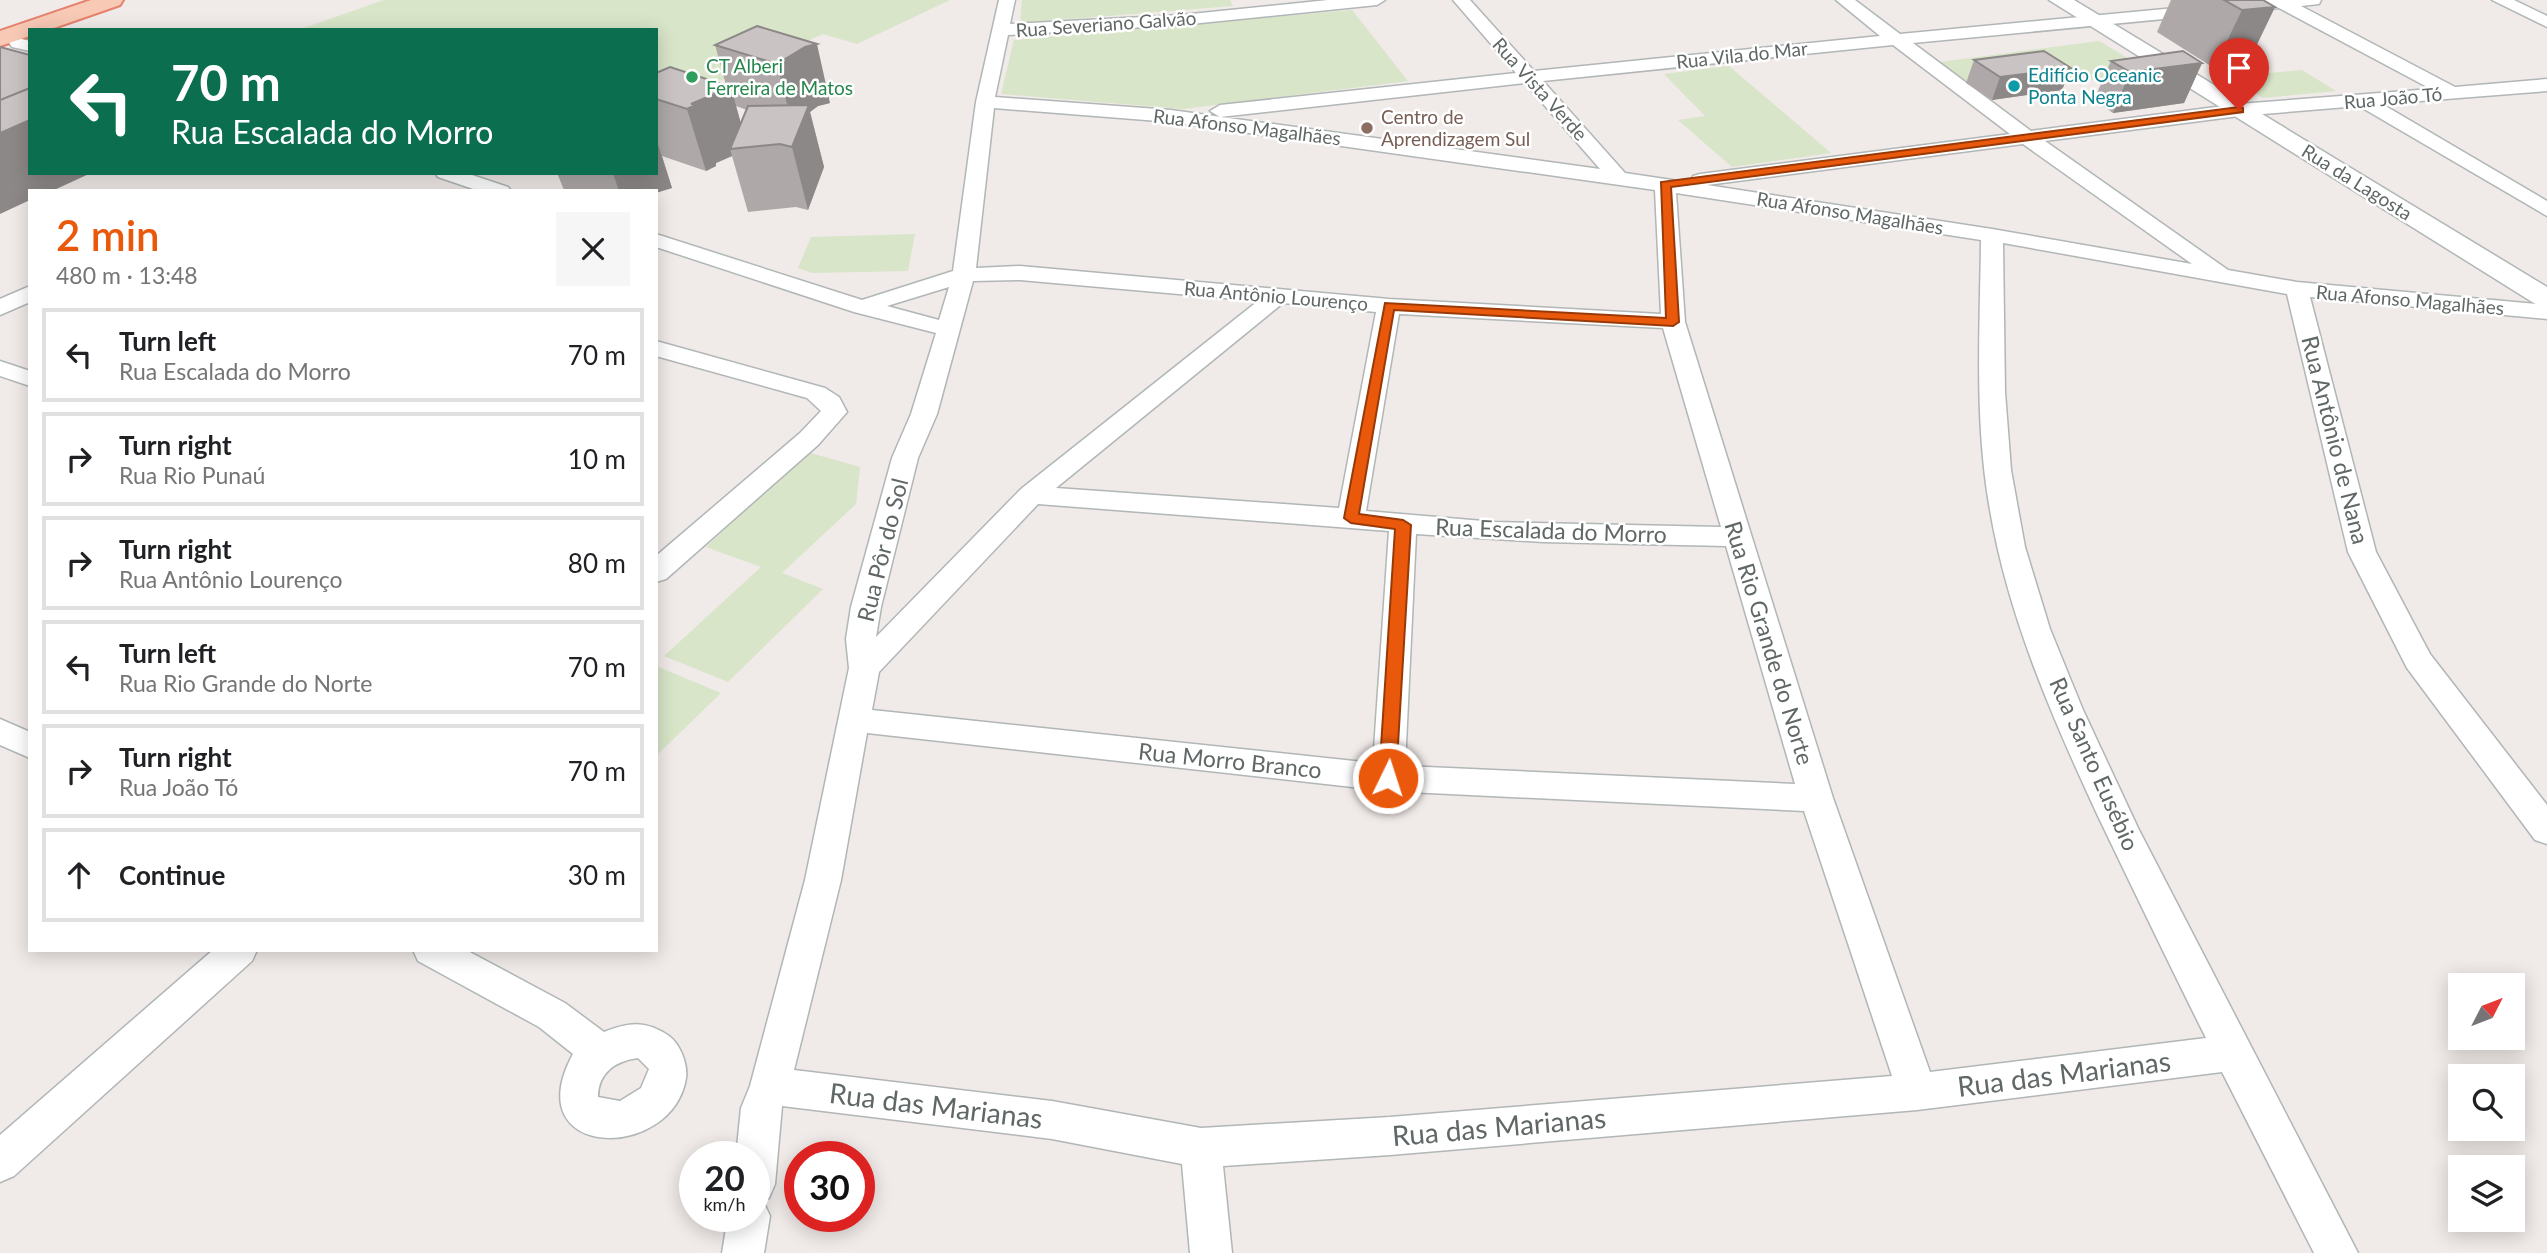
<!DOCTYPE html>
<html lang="en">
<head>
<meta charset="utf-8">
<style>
	body { margin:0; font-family:Lato,sans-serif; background:#f6f6f6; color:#202124; height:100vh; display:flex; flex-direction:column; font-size:26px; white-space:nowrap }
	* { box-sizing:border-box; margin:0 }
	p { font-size:23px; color:#757577 }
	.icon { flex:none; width:38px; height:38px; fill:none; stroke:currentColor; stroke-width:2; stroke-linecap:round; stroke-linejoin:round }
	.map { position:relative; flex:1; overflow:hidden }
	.details { position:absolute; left:28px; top:189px; width:630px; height:763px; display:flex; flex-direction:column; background:#fff; border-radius:0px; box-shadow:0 4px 18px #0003 }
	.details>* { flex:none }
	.guide { position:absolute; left:28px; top:28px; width:630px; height:147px; border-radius:0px; box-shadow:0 4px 18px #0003; background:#0b6e4f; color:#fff; overflow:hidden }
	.needle { width:46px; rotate:48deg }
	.controls { position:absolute; left:2448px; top:973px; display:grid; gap:14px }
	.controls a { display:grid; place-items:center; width:77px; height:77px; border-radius:0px; background:#fff; box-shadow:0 4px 18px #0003; font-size:35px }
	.speed { position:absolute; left:679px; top:1141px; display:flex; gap:14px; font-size:35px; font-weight:700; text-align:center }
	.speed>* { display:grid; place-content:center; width:91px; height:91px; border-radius:50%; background:#fff; box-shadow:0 4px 18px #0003; line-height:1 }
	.speed small { font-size:18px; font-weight:400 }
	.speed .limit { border:10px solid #d22; background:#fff; color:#111 }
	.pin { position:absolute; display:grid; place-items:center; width:60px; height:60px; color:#fff; margin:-72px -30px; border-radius:50% 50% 50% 0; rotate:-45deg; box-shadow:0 0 7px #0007 }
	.pin .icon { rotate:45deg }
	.me { position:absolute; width:77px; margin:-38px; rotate:4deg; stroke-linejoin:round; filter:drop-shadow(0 0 5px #0008) }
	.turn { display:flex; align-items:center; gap:24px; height:147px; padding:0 28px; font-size:32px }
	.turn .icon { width:91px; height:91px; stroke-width:2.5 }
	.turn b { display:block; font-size:49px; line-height:60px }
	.round { display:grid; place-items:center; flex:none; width:74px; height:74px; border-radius:0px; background:#f6f6f6 }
	.overview { display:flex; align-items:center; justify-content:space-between; height:119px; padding:0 28px }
	h1 { font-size:42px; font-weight:600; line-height:52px; color:#ea580c }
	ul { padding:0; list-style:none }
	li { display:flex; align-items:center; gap:21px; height:94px; margin:0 14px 10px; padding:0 14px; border:4px solid #e0e0e0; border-radius:0px }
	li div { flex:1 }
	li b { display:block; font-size:26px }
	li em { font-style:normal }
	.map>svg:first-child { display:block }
</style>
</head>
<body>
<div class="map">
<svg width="2547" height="1253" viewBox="0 0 2547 1253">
	<rect width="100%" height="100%" fill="#f0eae8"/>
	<path fill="#d8e5c8" d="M 384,0 L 950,0 L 857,44 L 823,34 L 656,110 L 656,30 L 298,30 Z
		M 1022,0 L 1230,0 L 1233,6 L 1020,23 Z
		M 1352,10 L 1408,81 L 1183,109 L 1001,94 L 1014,40 Z
		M 2099,41 L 2151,72 L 2060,84 L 2038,70 L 1958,81 L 1932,63 Z
		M 1728,66 L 1729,66 L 1831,153 L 1732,167 L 1678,120 L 1705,116 L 1664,74 Z
		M 2302,70 L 2336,91 L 2263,98 L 2229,77 Z
		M 915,234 L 908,271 L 812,273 L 798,268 L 811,237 Z
		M 807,452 L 860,467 L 856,504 L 782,573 L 823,589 L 728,682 L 664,656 L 761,567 L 706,547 Z
		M 656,666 L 721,693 L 656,756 Z"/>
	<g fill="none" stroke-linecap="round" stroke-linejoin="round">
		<g stroke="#b1b6b6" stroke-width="3">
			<path id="minor" d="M 999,0 L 1015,0 L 1010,24 L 1181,15 L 1328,0 L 1385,0 L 1377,5 L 1181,25 L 1008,35 L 995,97 L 1171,110 L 1600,169 L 1525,83 L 1220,117 L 1210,111 L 1220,105 L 1516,73 L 1453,0 L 1470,0 L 1534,71 L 1880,36 L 1836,0 L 1855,0 L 1900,34 L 2260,0 L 2321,0 L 2319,4 L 2301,6 L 2455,87 L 2547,79 L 2547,91 L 2382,104 L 2547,201 L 2547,216 L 2359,106 L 2239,116 L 2045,141 L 2228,270 L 2297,282 L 2547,305 L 2547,319 L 2310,297 L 2376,552 L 2430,654 L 2547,805 L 2547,844 L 2535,840 L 2407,668 L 2348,552 L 2287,294 L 2003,243 L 2005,392 L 2011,470 L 2025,547 L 2050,629 L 2083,710 L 2138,828 L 2358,1253 L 2314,1253 L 2222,1072 L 1917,1110 L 1390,1155 L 1223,1166 L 1232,1253 L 1190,1253 L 1182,1164 L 1052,1139 L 782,1106 L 775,1184 L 769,1198 L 763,1201 L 770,1216 L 764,1253 L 722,1253 L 728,1216 L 754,1216 L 754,1157 L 736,1157 L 741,1108 L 750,1086 L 805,880 L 849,668 L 846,639 L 851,607 L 892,458 L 911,414 L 936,333 L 854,312 L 656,247 L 656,234 L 862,300 L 953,271 L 976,102 ZM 2279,8 L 2431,89 L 2239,104 L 2031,131 L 1913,43 ZM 1893,45 L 2010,134 L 1700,174 L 1693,176 L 1692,183 L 1625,173 L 1543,81 ZM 994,108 L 1171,122 L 1655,190 L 1661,314 L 1389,299 L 1020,266 L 976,268 ZM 2023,144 L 2192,264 L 1992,229 L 1707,185 ZM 1676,193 L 1981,240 C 1980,329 1974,421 1990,510 C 2008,616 2052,717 2097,814 C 2133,889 2169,964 2206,1038 L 1930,1072 L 1833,798 L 1685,322 ZM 1020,280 L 1258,301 L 1021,489 L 876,637 L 881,607 L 918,458 L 937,414 L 973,281 ZM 949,287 L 939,320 L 887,306 ZM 1283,303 L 1376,312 L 1339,508 L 1056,488 ZM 1399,314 L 1663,328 L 1721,527 L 1495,522 L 1366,511 ZM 1038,504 L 1389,531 L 1373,763 L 872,710 L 879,672 ZM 1416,534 L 1543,542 L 1726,546 L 1795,784 L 1405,766 ZM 867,733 L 1388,791 L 1804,811 L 1892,1076 L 1390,1117 L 1201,1128 L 1052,1101 L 794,1070 L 841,880 Z
				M 2492,0 L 2514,0 L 2547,16 L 2547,27 Z
				M 18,38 L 30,41 L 30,51 L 12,47 L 9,43 Z
				M 435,173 L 466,173 L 508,187 L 511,191 L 479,191 L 438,177 Z
				M 30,286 L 30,302 L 0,315 L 0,299 Z
				M 656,341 L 825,388 L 839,397 L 847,412 L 818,445 L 666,579 L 656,582 L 656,556 L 800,433 L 821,411 L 807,398 L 656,356 Z
				M 0,361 L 30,371 L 30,386 L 0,376 Z
				M 0,719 L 30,732 L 30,758 L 0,745 Z
				M 213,950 L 257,950 L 252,961 L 14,1176 L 0,1182 L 0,1135 Z
				M 413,950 L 466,950 L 565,1003 L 604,1032 C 629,1022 646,1020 669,1036 C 680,1044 688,1064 686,1078 C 673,1162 515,1161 573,1054 L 539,1027 L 418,961 ZM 638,1058 L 649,1069 L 641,1088 L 620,1101 L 598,1097 C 598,1073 615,1061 638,1058 Z"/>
		</g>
		<g stroke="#b1b6b6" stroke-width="3">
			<path id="tertiary" d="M 2049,0 L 2074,0 L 2547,287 L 2547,307 L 2537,305 Z"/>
		</g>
		<g stroke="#e5816c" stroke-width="4">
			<path id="primary" d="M 91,0 L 123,0 L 120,5 L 48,30 L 30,30 L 30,36 L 0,46 L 0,31 Z"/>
		</g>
		<use href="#minor" fill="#fff" fill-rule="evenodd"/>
		<use href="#tertiary" fill="#fff" fill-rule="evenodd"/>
		<use href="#primary" fill="#f8c9b5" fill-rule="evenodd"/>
	</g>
	<path fill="#aea8a8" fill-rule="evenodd" d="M 2171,0 L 2263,0 L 2275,7 L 2247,65 L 2214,68 L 2157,32 Z
		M 757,26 L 830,103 L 818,106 L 810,112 L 824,167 L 808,210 L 796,207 L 748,212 L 732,156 L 716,163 L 716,166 L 706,171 L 662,156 L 672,188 L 659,191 L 567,191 L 564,190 L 557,173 L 656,173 L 656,73 L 726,85 L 715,45 ZM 736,106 L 747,110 L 741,123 Z
		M 1974,60 L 2071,68 L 2062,90 L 1992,100 L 1966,83 Z
		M 2111,61 L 2202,63 L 2184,103 L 2113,113 L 2094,100 Z"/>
	<path fill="#8d8888" d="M 2275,7 L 2247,65 L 2214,68 L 2242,10 Z
		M 817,44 L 830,103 L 818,106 L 810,112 L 824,167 L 808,210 L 792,147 L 792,124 L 777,64 L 805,47 Z
		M 2202,63 L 2184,103 L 2113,113 L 2130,72 Z
		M 2071,68 L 2062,90 L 1992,100 L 2000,77 Z
		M 731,87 L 747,147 L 730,149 L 732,156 L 716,163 L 716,166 L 706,171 L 687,109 L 691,104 Z
		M 30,108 L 30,173 L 91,173 L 52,191 L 30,191 L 30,200 L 0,214 L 0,133 Z
		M 656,138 L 672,188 L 656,193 L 656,191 L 619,191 L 613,173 L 656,173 Z"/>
	<path fill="#cac3c3" stroke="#8d8888" stroke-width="2" d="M 2224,0 L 2263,0 L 2275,7 L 2242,10 Z
		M 757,26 L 817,44 L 805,47 L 777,64 L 715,45 Z
		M 0,47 L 30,55 L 30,88 L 0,100 Z
		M 2044,51 L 2071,68 L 2000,77 L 1974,60 Z
		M 2183,51 L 2202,63 L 2130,72 L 2111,61 Z
		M 670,67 L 731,87 L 691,104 L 698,104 L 687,109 L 656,99 L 656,73 Z
		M 30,88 L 30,120 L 0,133 L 0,100 Z
		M 809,105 L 792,147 L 780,144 L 730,149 L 748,106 Z"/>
	<path fill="#ea580c" stroke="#983908" stroke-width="2" d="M 2239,107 L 2243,108 L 2243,112 L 1671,187 L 1679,322 L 1673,326 L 1394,310 L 1359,514 L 1403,520 L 1411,525 L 1396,778 L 1388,785 L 1381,783 L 1379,778 L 1395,529 L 1351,523 L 1344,518 L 1385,303 L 1666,318 L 1661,182 Z"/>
	<circle fill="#2e9e5b" stroke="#fff" stroke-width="2.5" cx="692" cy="77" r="7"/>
	<circle fill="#0f9aa8" stroke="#fff" stroke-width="2.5" cx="2014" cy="86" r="7"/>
	<circle fill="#8d6e63" stroke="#fff" stroke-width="2.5" cx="1367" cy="128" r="7"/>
	<g text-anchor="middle" stroke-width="5" stroke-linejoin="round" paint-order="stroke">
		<g font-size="19" fill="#606767" stroke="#fff">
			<text transform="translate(1106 24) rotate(-4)" y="7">Rua Severiano Galvão</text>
			<text transform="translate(1742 55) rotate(-6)" y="7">Rua Vila do Mar</text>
			<text transform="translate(1540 89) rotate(48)" y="7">Rua Vista Verde</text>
			<text transform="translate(2393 98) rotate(-5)" y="7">Rua João Tó</text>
			<text transform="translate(1247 127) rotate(7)" y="7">Rua Afonso Magalhães</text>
			<text transform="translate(2357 182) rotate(32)" y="7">Rua da Lagosta</text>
			<text transform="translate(1850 213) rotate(9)" y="7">Rua Afonso Magalhães</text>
			<text transform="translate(1276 296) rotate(5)" y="7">Rua Antônio Lourenço</text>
			<text transform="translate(2410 300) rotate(5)" y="7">Rua Afonso Magalhães</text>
		</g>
		<g font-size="19" fill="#27864d" stroke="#fff" text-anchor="start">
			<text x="706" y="73">CT Alberi<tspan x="706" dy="22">Ferreira de Matos</tspan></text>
		</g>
		<g font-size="19" fill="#0d838f" stroke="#fff" text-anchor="start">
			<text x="2028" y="82">Edifício Oceanic<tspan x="2028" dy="22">Ponta Negra</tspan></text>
		</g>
		<g font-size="19" fill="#785e54" stroke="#fff" text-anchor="start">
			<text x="1381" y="124">Centro de<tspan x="1381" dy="22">Aprendizagem Sul</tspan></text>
		</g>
		<g font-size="23" fill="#606767" stroke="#fff">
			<text transform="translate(2335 440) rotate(76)" y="8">Rua Antônio de Nana</text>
			<text transform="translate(1551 531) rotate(2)" y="8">Rua Escalada do Morro</text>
			<text transform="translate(883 550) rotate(-76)" y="8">Rua Pôr do Sol</text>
			<text transform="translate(1769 643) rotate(73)" y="8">Rua Rio Grande do Norte</text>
			<text transform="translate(1230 761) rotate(6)" y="8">Rua Morro Branco</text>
			<text transform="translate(2094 764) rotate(66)" y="8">Rua Santo Eusébio</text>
		</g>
		<g font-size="28" fill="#606767" stroke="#fff">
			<text transform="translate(2064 1074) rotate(-7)" y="10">Rua das Marianas</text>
			<text transform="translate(936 1106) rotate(7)" y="10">Rua das Marianas</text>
			<text transform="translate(1499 1127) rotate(-5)" y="10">Rua das Marianas</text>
		</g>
	</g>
</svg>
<div class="controls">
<a><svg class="needle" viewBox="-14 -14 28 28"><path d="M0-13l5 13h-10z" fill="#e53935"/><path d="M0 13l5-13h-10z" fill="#757577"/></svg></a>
<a><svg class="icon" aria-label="search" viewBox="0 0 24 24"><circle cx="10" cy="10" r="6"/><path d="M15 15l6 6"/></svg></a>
<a><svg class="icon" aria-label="layers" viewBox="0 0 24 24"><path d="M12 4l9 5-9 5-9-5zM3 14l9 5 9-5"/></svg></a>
</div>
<div class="speed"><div>20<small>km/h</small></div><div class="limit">30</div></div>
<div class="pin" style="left:2239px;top:110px;background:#d93025"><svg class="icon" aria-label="arrive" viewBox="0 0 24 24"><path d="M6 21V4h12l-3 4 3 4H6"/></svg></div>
<svg class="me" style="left:1388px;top:778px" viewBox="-20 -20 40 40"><circle r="17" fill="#ea580c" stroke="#fff" stroke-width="3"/><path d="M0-11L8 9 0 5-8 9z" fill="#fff"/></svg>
<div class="guide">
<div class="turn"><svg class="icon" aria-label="left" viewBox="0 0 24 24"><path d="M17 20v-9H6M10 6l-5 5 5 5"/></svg><div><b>70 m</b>Rua Escalada do Morro</div></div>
</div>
<section class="details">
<div class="overview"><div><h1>2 min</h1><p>480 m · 13:48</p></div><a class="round"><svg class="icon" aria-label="close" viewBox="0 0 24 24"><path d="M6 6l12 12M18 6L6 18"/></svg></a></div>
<ul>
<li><svg class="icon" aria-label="left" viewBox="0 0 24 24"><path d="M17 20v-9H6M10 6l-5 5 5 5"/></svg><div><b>Turn left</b><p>Rua Escalada do Morro</p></div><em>70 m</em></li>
<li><svg class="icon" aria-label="right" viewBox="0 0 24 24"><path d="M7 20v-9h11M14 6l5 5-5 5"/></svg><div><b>Turn right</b><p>Rua Rio Punaú</p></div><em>10 m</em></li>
<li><svg class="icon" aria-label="right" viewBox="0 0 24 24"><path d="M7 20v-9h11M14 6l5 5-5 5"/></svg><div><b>Turn right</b><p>Rua Antônio Lourenço</p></div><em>80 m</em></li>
<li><svg class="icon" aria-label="left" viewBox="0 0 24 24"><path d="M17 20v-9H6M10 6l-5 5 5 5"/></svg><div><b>Turn left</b><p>Rua Rio Grande do Norte</p></div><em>70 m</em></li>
<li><svg class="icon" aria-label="right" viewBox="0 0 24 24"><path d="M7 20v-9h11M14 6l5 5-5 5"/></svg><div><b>Turn right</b><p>Rua João Tó</p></div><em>70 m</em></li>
<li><svg class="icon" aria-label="ahead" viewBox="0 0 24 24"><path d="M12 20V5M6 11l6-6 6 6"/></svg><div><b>Continue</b></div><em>30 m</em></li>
</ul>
</section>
</div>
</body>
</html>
